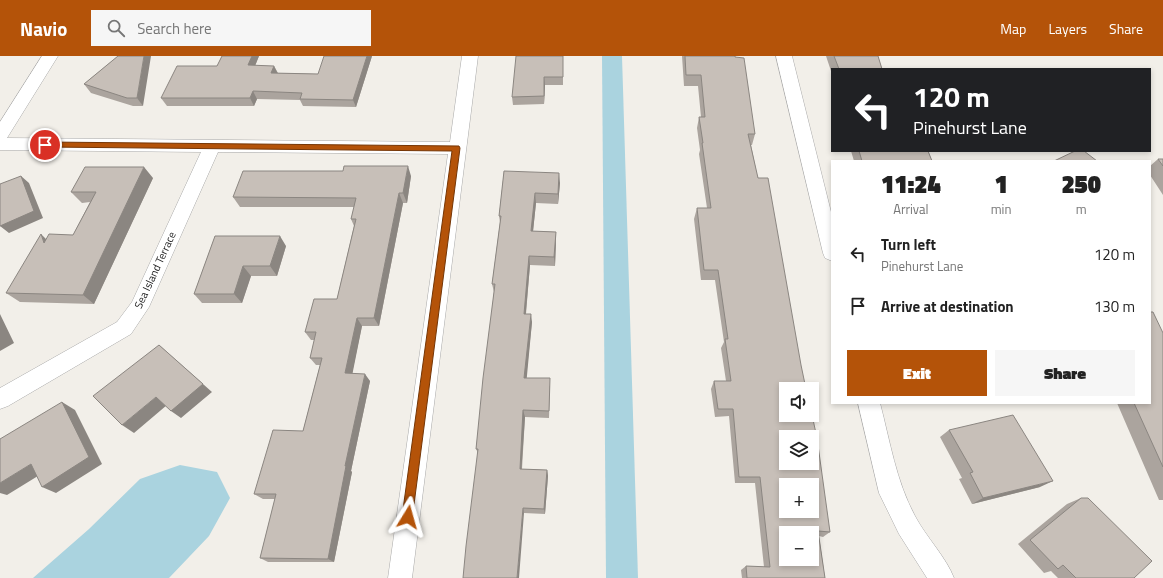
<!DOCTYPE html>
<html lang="en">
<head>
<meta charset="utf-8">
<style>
	body { margin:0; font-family:"Titillium Web",sans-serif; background:#f6f6f6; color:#222; height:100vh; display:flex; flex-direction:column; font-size:15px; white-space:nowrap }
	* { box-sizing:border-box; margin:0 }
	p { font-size:13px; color:#767676 }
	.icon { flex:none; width:22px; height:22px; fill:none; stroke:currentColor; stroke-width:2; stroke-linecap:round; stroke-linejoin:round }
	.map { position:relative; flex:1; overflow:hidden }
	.sheet { position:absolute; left:831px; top:104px; width:320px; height:244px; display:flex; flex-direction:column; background:#fff; border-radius:0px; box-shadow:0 2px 6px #0003 }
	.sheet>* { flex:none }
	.guide { position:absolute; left:831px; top:12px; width:320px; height:84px; border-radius:0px; box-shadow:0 2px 6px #0003; background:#202124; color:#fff; overflow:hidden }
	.tools { position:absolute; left:779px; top:326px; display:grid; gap:8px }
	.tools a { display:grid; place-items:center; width:40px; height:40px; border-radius:0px; background:#fff; box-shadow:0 2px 6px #0003; font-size:20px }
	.pin { position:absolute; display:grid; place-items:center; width:34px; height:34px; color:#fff; margin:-17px; border:2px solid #fff; border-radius:50%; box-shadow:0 1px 4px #0007 }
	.me { position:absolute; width:44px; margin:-22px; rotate:8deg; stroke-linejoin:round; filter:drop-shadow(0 0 3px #0008) }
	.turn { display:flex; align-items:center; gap:14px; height:84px; padding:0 16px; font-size:18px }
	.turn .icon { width:52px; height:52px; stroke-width:2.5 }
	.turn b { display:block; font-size:28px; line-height:34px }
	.eta { display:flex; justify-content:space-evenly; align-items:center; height:68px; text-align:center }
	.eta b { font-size:24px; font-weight:800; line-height:28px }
	.primary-button { display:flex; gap:8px; margin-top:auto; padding:8px 16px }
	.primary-button a { flex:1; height:46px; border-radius:0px; background:#b45309; color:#fff; font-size:16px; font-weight:800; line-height:46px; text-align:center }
	.primary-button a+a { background:#f6f6f6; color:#222 }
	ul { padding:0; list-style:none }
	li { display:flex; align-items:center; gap:12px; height:52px; padding:0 16px }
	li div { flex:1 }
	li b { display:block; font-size:15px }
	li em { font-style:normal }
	header { display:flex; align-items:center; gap:24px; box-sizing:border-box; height:56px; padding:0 20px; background:#b45309; color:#fff }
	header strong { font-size:19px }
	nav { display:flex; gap:22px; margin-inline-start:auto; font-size:14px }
	.search { width:280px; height:36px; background:#f6f6f6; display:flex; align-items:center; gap:10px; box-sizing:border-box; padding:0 14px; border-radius:0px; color:#767676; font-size:15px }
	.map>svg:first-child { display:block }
</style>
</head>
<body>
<header>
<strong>Navio</strong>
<div class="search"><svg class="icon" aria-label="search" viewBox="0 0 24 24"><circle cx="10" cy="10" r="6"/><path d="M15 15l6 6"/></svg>Search here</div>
<nav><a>Map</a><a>Layers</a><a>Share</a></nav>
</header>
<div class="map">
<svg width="1163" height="522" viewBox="0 0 1163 522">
	<rect width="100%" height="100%" fill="#f2efe9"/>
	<path fill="#aad3df" d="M 180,409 L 217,416 L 230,442 L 209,480 L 169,522 L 33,522 L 89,473 L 140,423 Z"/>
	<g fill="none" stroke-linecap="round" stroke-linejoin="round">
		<path fill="#aad3df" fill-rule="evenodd" d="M 602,0 L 622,0 L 638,522 L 606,522 Z"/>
		<g stroke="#a9a9a9" stroke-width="1">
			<path id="street" d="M 42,0 L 58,0 L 7,82 L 450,86 L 462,0 L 478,0 L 412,522 L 388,522 L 448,98 L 218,96 L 149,251 L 131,278 L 8,350 L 0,353 L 0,332 L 117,266 L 132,246 L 201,96 L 0,94 L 0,66 Z
				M 776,0 L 792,0 L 832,160 L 832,205 L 825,202 L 823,197 Z
				M 858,347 L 880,347 C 890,385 896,425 915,460 C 926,481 946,501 954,522 L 927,522 L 899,478 L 879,437 Z"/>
		</g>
		<use href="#street" fill="#fff" fill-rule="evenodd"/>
	</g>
	<path fill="#aba49e" d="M 118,0 L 143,50 L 133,50 L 91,37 L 84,28 Z
		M 222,0 L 259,0 L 255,10 L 274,10 L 278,17 L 318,18 L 372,0 L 356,51 L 303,50 L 300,44 L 257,43 L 254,50 L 167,50 L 161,42 L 217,10 Z
		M 563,0 L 563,29 L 545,29 L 544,48 L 513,49 L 512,41 Z
		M 682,0 L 735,0 L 755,78 L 752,89 L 751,89 L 830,476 L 823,481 L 819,480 L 825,522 L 742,522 L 741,514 L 746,510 L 764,511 L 755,427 L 735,427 L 729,360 L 715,361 L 711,333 L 714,325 L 726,325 L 721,292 L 724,286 L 715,224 L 701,224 L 694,163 L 697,152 L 707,152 L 699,98 L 700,94 L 697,72 L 699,61 L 701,61 L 698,30 L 684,30 Z
		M 826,0 L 878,0 L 882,13 L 832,13 L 832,18 Z
		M 851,95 L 928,95 L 932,105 L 854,105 Z
		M 1158,103 L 1163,103 L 1163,139 L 1150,119 L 1150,110 Z
		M 504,115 L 560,127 L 558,148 L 536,147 L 533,175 L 556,176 L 556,185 L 555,210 L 530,209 L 526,258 L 532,266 L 526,322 L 550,330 L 549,362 L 525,361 L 522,413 L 547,414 L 548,420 L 545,458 L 524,457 L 478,397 L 476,393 L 494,236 L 492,228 L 500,166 L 499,160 Z
		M 411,120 L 407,147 L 403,147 L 379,270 L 362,270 L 352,317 L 370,325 L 351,415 L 352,416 L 334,506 L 268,506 L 260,502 L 275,443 L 263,443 L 254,438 L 303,375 L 320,309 L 316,309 L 310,302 L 315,284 L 311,284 L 305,276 L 337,243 L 354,170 L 351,163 L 354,151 L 240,151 L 233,141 Z
		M 153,122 L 94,248 L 20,246 L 6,237 L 73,179 L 90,146 L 82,147 L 71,136 Z
		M 215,180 L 286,190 L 277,220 L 251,220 L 242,247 L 202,247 L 194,238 Z
		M 1163,277 L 1163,444 L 1159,444 L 1117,347 L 1150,347 Z
		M 949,374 L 1040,431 L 972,448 L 959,423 L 962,422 L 940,381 Z
		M 1081,442 L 1134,522 L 1058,522 L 1051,515 L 1044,517 L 1018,488 L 1067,448 Z"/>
	<path fill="#8b8681" d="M 144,0 L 151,0 L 143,50 L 137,42 Z
		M 252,0 L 259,0 L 252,17 L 248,9 Z
		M 367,0 L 372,0 L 356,51 L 353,44 Z
		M 274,10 L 278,18 L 271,17 Z
		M 544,21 L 545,29 L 544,48 Z
		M 253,35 L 257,43 L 254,50 L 250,42 Z
		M 408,110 L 411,120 L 407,147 L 403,137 Z
		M 144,111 L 153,122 L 94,248 L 83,239 Z
		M 559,117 L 560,127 L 558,148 L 558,138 Z
		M 21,120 L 29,127 L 43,162 L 9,177 L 0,170 Z
		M 399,137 L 403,147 L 379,270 L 374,262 Z
		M 535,137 L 536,147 L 532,185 L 531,175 Z
		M 556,176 L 556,185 L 555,210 L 554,201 Z
		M 41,178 L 52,189 L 44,187 Z
		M 280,180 L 286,190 L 277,220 L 270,210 Z
		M 529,200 L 530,209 L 525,266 L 524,258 Z
		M 243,210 L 251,220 L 242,247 L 234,238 Z
		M 0,258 L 14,287 L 0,295 Z
		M 531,258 L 532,266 L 526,330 L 524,322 Z
		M 357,262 L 362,270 L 351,325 L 345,317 Z
		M 159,289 L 212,336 L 181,362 L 171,355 Z
		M 365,318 L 370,325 L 351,415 L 352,416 L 334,506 L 328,503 L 345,410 Z
		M 156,341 L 167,349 L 134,377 L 122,369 Z
		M 62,346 L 75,354 L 102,408 L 56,437 L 42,431 Z
		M 523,354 L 525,361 L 521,419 L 520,413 Z
		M 31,408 L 46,415 L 7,439 L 0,437 L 0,427 Z
		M 547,414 L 548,420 L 545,458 L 544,453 Z
		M 1053,425 L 1040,431 L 972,448 L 983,442 Z
		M 523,452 L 524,457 L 519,522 L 517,522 Z"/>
	<path fill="#c7bfb8" stroke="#8b8681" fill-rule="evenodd" d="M 118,0 L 144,0 L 137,42 L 127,42 L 84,28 Z
		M 222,0 L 252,0 L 248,9 L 274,10 L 271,17 L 318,18 L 324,0 L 367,0 L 353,44 L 300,43 L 302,37 L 253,35 L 250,42 L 161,42 L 177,10 L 217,10 Z
		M 516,0 L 563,0 L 563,21 L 544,21 L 544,40 L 512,41 Z
		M 685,0 L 735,0 L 735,1 L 744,2 L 755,78 L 748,78 L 758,122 L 768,122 L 801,309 L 806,333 L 786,333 L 786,359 L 812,359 L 817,382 L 830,476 L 818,475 L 825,522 L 747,522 L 746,510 L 770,511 L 760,421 L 739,421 L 733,353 L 718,353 L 714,325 L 731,325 L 725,283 L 728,283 L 718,214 L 704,214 L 697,152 L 711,152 L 702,87 L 703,87 L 699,61 L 705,61 L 701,19 L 686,19 ZM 786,381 L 812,381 L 812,407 L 786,407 ZM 786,429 L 812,429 L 812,455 L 786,455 ZM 786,477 L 812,477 L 812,503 L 786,503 Z
		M 834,0 L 878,0 L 882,13 L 839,13 Z
		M 859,95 L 928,95 L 932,105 L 862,105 Z
		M 1075,95 L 1084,95 L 1097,105 L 1054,105 Z
		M 1158,103 L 1163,103 L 1163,110 Z
		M 344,110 L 408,110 L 403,137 L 399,137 L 374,262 L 357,262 L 345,317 L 365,318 L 345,410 L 346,410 L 328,503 L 260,502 L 276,438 L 254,438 L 273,374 L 303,375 L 322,302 L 310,302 L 316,276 L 305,276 L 314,243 L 337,243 L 356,163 L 351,163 L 356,142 L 233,141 L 243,115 L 343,115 Z
		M 85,111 L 144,111 L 83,239 L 6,237 L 41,178 L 44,187 L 49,178 L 73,179 L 96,136 L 71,136 Z
		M 504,115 L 559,117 L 558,138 L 535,137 L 531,175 L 556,176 L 554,201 L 529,200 L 524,258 L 531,258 L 524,322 L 550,322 L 549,355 L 523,354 L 520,413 L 547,414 L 544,453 L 523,452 L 517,522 L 463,522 L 466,490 L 478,393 L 476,393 L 483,322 L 495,228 L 492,228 L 501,160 L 499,160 Z
		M 21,120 L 34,155 L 0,170 L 0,128 Z
		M 215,180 L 280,180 L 270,210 L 243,210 L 234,238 L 194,238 Z
		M 1150,256 L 1153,256 L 1163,277 L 1163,411 L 1134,347 L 1150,347 Z
		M 159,289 L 203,328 L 171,355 L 156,341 L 122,369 L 93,340 Z
		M 62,346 L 89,401 L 42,431 L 31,408 L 0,427 L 0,383 Z
		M 1013,359 L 1053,425 L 983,442 L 970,417 L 973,416 L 949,374 Z
		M 1081,442 L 1088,442 L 1152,505 L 1134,522 L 1076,522 L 1063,509 L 1058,513 L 1030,484 Z"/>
	<path fill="#b45309" stroke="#753606" d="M 45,86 L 459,90 L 460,92 L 412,464 L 408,466 L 404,464 L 402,461 L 452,95 L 45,91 L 42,89 Z"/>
	<g text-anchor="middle" stroke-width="3" stroke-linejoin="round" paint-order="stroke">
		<g font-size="11" fill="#222" stroke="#fff">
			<text transform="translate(155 214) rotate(-65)" y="4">Sea Island Terrace</text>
		</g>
	</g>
</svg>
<div class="tools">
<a><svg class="icon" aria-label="sound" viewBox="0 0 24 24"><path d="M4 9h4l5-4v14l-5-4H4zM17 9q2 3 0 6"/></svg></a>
<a><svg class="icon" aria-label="layers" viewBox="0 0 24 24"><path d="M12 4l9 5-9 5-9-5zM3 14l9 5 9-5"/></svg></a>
<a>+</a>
<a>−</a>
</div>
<div class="pin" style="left:45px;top:89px;background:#d93025"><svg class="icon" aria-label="arrive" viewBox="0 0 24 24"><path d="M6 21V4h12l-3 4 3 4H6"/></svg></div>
<svg class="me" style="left:408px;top:461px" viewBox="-20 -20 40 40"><path d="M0-17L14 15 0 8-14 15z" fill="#b45309" stroke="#fff" stroke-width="4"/></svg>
<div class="guide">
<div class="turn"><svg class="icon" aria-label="left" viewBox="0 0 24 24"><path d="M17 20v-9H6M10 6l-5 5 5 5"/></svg><div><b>120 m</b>Pinehurst Lane</div></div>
</div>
<section class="sheet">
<div class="eta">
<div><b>11:24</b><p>Arrival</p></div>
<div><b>1</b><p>min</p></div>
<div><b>250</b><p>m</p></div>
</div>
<ul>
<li><svg class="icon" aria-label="left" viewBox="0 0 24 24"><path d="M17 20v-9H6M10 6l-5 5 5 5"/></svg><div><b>Turn left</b><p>Pinehurst Lane</p></div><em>120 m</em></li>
<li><svg class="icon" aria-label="arrive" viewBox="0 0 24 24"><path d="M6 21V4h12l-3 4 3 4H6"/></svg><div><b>Arrive at destination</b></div><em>130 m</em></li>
</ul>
<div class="primary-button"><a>Exit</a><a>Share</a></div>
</section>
</div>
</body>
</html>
